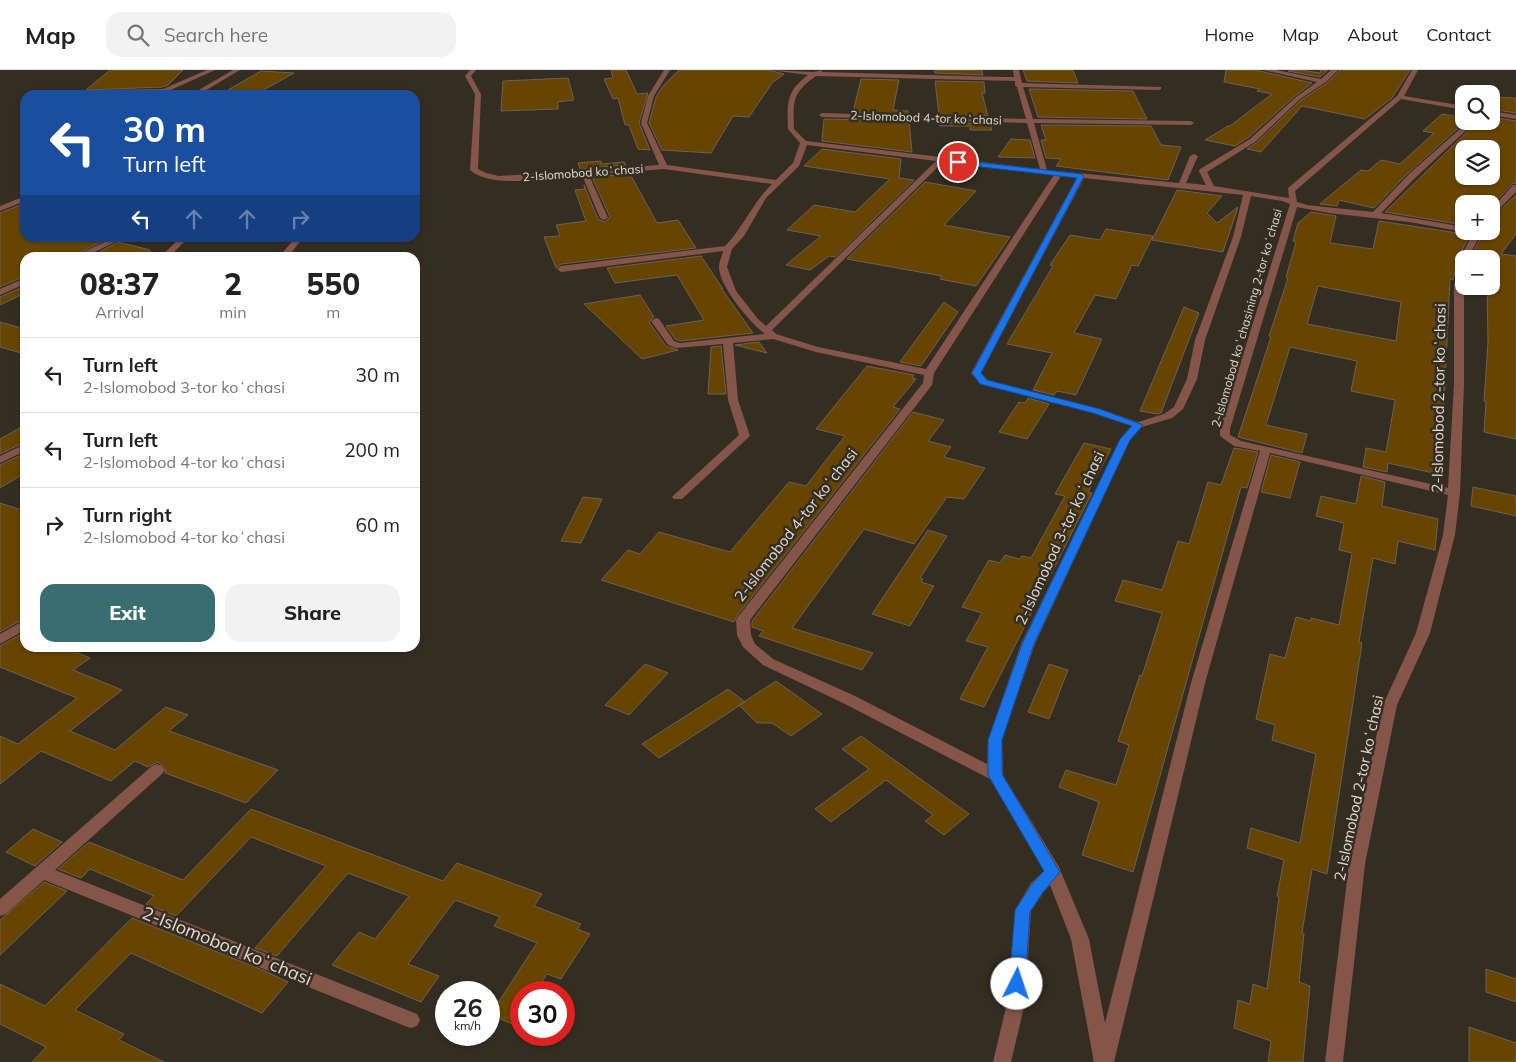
<!DOCTYPE html>
<html lang="en">
<head>
<meta charset="utf-8">
<style>
	body { margin:0; font-family:Mulish,sans-serif; background:#f2f2f2; color:#222; height:100vh; display:flex; flex-direction:column; font-size:19px; white-space:nowrap }
	* { box-sizing:border-box; margin:0 }
	p { font-size:16px; color:#767676 }
	.icon { flex:none; width:28px; height:28px; fill:none; stroke:currentColor; stroke-width:2; stroke-linecap:round; stroke-linejoin:round }
	.map { position:relative; flex:1; overflow:hidden }
	.details { position:absolute; left:20px; top:182px; width:400px; height:400px; display:flex; flex-direction:column; background:#fff; border-radius:15px; box-shadow:0 1px 4px #0004 }
	.details>* { flex:none }
	.guide { position:absolute; left:20px; top:20px; width:400px; height:152px; border-radius:15px; box-shadow:0 1px 4px #0004; background:#1a4fa0; color:#fff; overflow:hidden }
	.buttons { position:absolute; left:1455px; top:15px; display:grid; gap:10px }
	.buttons a { display:grid; place-items:center; width:45px; height:45px; border-radius:10px; background:#fff; box-shadow:0 1px 4px #0004; font-size:25px }
	.speed { position:absolute; left:435px; top:911px; display:flex; gap:10px; font-size:25px; font-weight:700; text-align:center }
	.speed>* { display:grid; place-content:center; width:65px; height:65px; border-radius:50%; background:#fff; box-shadow:0 1px 4px #0004; line-height:1 }
	.speed small { font-size:12px; font-weight:400 }
	.speed .limit { border:8px solid #d22; background:#fff; color:#111 }
	.pin { position:absolute; display:grid; place-items:center; width:42px; height:42px; color:#fff; margin:-21px; border:2px solid #fff; border-radius:50%; box-shadow:0 1px 5px #0007 }
	.me { position:absolute; width:55px; margin:-28px; rotate:4deg; stroke-linejoin:round; filter:drop-shadow(0 0 4px #0008) }
	.turn { display:flex; align-items:center; gap:18px; height:105px; padding:0 20px; font-size:22px }
	.turn .icon { width:65px; height:65px; stroke-width:2.5 }
	.turn b { display:block; font-size:35px; line-height:42px }
	.lanes { display:flex; align-items:center; height:48px; padding:0 20px; background:#0003; justify-content:center; gap:25px; direction:ltr }
	.lanes .off { opacity:.35 }
	.eta { display:flex; justify-content:space-evenly; align-items:center; height:85px; text-align:center }
	.eta b { font-size:30px; font-weight:800; line-height:35px }
	.cta { display:flex; gap:10px; margin-top:auto; padding:10px 20px }
	.cta a { flex:1; height:58px; border-radius:15px; background:#386e70; color:#fff; font-size:20px; font-weight:800; line-height:58px; text-align:center }
	.cta a+a { background:#f2f2f2; color:#222 }
	ul { padding:0; list-style:none }
	li { display:flex; align-items:center; gap:15px; height:75px; padding:0 20px; border-top:1px solid #e0e0e0 }
	li div { flex:1 }
	li b { display:block; font-size:19px }
	li em { font-style:normal }
	header { display:flex; align-items:center; gap:30px; box-sizing:border-box; height:70px; padding:0 25px; background:#fff; border-bottom:1px solid #e0e0e0 }
	header strong { font-size:24px }
	nav { display:flex; gap:28px; margin-inline-start:auto; font-size:18px }
	.search { width:350px; height:45px; background:#f2f2f2; display:flex; align-items:center; gap:12px; box-sizing:border-box; padding:0 18px; border-radius:15px; color:#767676; font-size:19px }
	.map>svg:first-child { display:block }
</style>
</head>
<body>
<header>
<strong>Map</strong>
<div class="search"><svg class="icon" aria-label="search" viewBox="0 0 24 24"><circle cx="10" cy="10" r="6"/><path d="M15 15l6 6"/></svg>Search here</div>
<nav><a>Home</a><a>Map</a><a>About</a><a>Contact</a></nav>
</header>
<div class="map">
<svg width="1516" height="992" viewBox="0 0 1516 992">
	<rect width="100%" height="100%" fill="#342d22"/>
	<path fill="#674400" stroke="#6a6256" fill-rule="evenodd" d="M 110,0 L 183,0 L 168,15 L 163,17 L 86,20 Z
		M 611,0 L 626,0 L 637,24 L 648,23 L 639,53 L 650,80 L 638,79 L 629,55 L 625,55 L 618,28 L 613,29 L 604,9 L 613,8 Z
		M 679,0 L 768,0 L 784,4 L 772,13 L 749,47 L 733,46 L 711,83 L 662,80 L 649,53 L 656,27 L 663,16 Z
		M 934,0 L 982,0 L 983,5 L 935,3 Z
		M 1023,0 L 1073,0 L 1078,13 L 1027,11 Z
		M 1226,0 L 1255,0 L 1312,13 L 1295,26 L 1249,67 L 1235,76 L 1205,70 L 1228,56 L 1230,56 L 1272,24 L 1257,21 L 1260,19 L 1224,12 Z
		M 1301,0 L 1320,3 L 1321,0 L 1328,0 L 1320,7 L 1288,1 Z
		M 1340,0 L 1410,0 L 1392,28 L 1365,49 L 1302,36 L 1261,82 L 1247,79 L 1256,73 L 1301,30 L 1327,13 Z
		M 261,1 L 294,3 L 260,22 L 228,20 Z
		M 568,8 L 574,30 L 558,32 L 558,39 L 501,41 L 503,11 Z
		M 861,9 L 899,10 L 893,40 L 908,41 L 908,44 L 853,42 Z
		M 935,11 L 984,12 L 985,23 L 982,23 L 988,46 L 939,45 Z
		M 1029,19 L 1133,21 L 1147,49 L 1038,47 Z
		M 1491,27 L 1516,28 L 1516,43 L 1491,39 Z
		M 1442,44 L 1464,48 L 1464,51 L 1466,51 L 1408,103 L 1374,138 L 1339,130 L 1337,136 L 1320,134 L 1361,100 L 1368,101 L 1381,90 L 1400,94 L 1434,63 L 1423,61 Z
		M 1491,47 L 1516,51 L 1516,113 L 1512,114 L 1491,137 L 1491,134 L 1464,134 L 1464,155 L 1385,142 L 1478,51 L 1491,51 ZM 1464,79 L 1491,79 L 1491,106 L 1464,106 Z
		M 824,49 L 909,51 L 912,82 L 822,71 Z
		M 939,52 L 990,54 L 992,60 L 970,60 L 970,56 L 940,56 Z
		M 1041,55 L 1151,56 L 1161,75 L 1181,77 L 1168,110 L 1056,96 L 1061,89 L 1046,88 L 1041,70 L 1046,70 Z
		M 1011,69 L 1030,70 L 1035,88 L 998,87 Z
		M 822,79 L 901,89 L 899,108 L 914,110 L 835,187 L 829,186 L 810,200 L 786,195 L 821,166 L 787,160 L 814,135 L 855,142 L 890,109 L 804,96 Z
		M 601,91 L 601,94 L 624,92 L 626,95 L 580,99 L 578,93 Z
		M 630,104 L 657,153 L 678,150 L 696,178 L 561,194 L 556,198 L 544,167 L 560,166 L 556,155 L 586,151 L 575,120 L 585,119 L 584,115 L 598,149 L 605,152 L 610,147 L 592,107 Z
		M 925,112 L 976,121 L 944,155 L 1010,167 L 976,216 L 940,209 L 942,206 L 847,189 Z
		M 1177,120 L 1222,126 L 1207,143 L 1217,153 L 1238,137 L 1223,182 L 1152,170 Z
		M 1516,125 L 1516,164 L 1501,184 L 1516,186 L 1516,369 L 1484,362 L 1486,332 L 1484,331 L 1488,272 L 1487,216 L 1491,216 L 1491,189 L 1470,189 L 1484,161 L 1491,161 L 1491,149 Z
		M 25,133 L 25,168 L 60,168 L 76,171 L 85,168 L 105,170 L 69,188 L 25,188 L 25,206 L 0,217 L 0,143 Z
		M 1311,142 L 1336,146 L 1330,173 L 1373,179 L 1379,151 L 1464,164 L 1472,161 L 1458,188 L 1453,210 L 1450,209 L 1444,333 L 1438,404 L 1388,393 L 1387,402 L 1363,397 L 1366,378 L 1386,382 L 1395,330 L 1351,321 L 1357,291 L 1290,277 L 1266,355 L 1307,364 L 1302,383 L 1238,367 L 1271,267 L 1269,266 L 1288,208 L 1286,207 L 1296,172 L 1293,171 L 1298,153 ZM 1318,216 L 1401,232 L 1396,271 L 1307,254 Z
		M 1106,159 L 1153,166 L 1138,196 L 1132,195 L 1116,229 L 1095,225 L 1074,263 L 1102,269 L 1076,325 L 1057,321 L 1054,325 L 1033,320 L 1052,283 L 1007,274 L 1053,196 L 1050,195 L 1070,165 L 1100,170 Z
		M 118,172 L 150,180 L 149,188 L 88,188 Z
		M 701,186 L 723,219 L 721,218 L 753,263 L 680,271 L 675,269 L 666,256 L 704,250 L 677,205 L 615,213 L 607,198 Z
		M 25,216 L 25,223 L 0,235 L 0,227 Z
		M 640,225 L 654,247 L 649,252 L 666,276 L 678,280 L 642,289 L 584,234 Z
		M 944,232 L 958,242 L 921,296 L 900,292 Z
		M 1184,237 L 1199,243 L 1161,343 L 1157,344 L 1140,341 Z
		M 0,252 L 25,259 L 25,284 L 0,277 Z
		M 759,272 L 767,283 L 735,275 Z
		M 721,276 L 726,324 L 708,324 L 711,277 Z
		M 867,296 L 914,305 L 912,308 L 916,309 L 893,337 L 900,339 L 737,546 L 734,552 L 601,510 L 628,480 L 640,484 L 659,462 L 730,482 L 789,412 L 806,416 L 845,366 L 816,359 Z
		M 1028,328 L 1049,334 L 1027,369 L 999,362 L 1019,332 L 1025,333 Z
		M 913,342 L 944,350 L 928,371 L 951,377 L 944,387 L 985,398 L 964,429 L 947,427 L 914,474 L 864,459 L 792,558 L 873,583 L 862,600 L 759,566 L 763,561 L 752,557 L 752,551 Z
		M 25,355 L 25,372 L 0,384 L 0,369 Z
		M 1084,373 L 1111,379 L 1088,422 L 1092,423 L 984,637 L 960,629 L 988,577 L 966,571 L 982,543 L 962,537 L 989,490 L 1000,493 L 1005,485 L 1019,489 L 1022,486 L 1031,488 L 1065,426 L 1055,424 Z
		M 1234,378 L 1258,382 L 1247,418 L 1241,417 L 1133,802 L 1082,785 L 1099,732 L 1059,717 L 1066,700 L 1116,715 L 1129,675 L 1118,671 L 1140,605 L 1142,606 L 1162,543 L 1115,531 L 1123,510 L 1162,520 L 1178,471 L 1189,474 L 1208,412 L 1221,415 Z
		M 25,383 L 25,403 L 0,418 L 0,395 Z
		M 1271,385 L 1300,392 L 1290,428 L 1261,422 Z
		M 1361,406 L 1385,412 L 1382,436 L 1438,449 L 1435,480 L 1398,471 L 1395,494 L 1373,488 L 1359,572 L 1362,573 L 1327,804 L 1312,799 L 1302,863 L 1304,864 L 1299,912 L 1310,916 L 1303,992 L 1268,992 L 1271,971 L 1234,958 L 1238,930 L 1250,934 L 1253,914 L 1267,919 L 1279,827 L 1277,826 L 1284,790 L 1247,778 L 1251,758 L 1300,773 L 1316,684 L 1272,670 L 1275,655 L 1256,649 L 1270,584 L 1285,588 L 1296,547 L 1311,551 L 1311,548 L 1339,555 L 1352,483 L 1339,480 L 1344,453 L 1316,446 L 1321,426 L 1356,434 Z
		M 1473,417 L 1516,426 L 1516,446 L 1471,436 Z
		M 583,427 L 602,429 L 581,473 L 561,471 Z
		M 0,433 L 25,441 L 25,548 L 0,562 Z
		M 928,460 L 947,466 L 920,508 L 923,509 L 921,512 L 934,516 L 910,556 L 872,544 Z
		M 25,562 L 25,578 L 65,578 L 90,588 L 73,600 L 122,620 L 70,661 L 115,680 L 166,637 L 188,645 L 169,661 L 278,700 L 246,733 L 165,703 L 166,699 L 158,692 L 148,697 L 135,691 L 111,711 L 41,681 L 0,714 L 0,666 L 18,674 L 77,628 L 0,597 L 0,576 Z
		M 645,594 L 668,603 L 629,645 L 605,635 Z
		M 1049,594 L 1068,600 L 1049,649 L 1028,642 Z
		M 776,611 L 822,644 L 791,666 L 772,653 L 757,653 L 739,635 Z
		M 728,619 L 745,632 L 659,688 L 642,674 Z
		M 861,666 L 904,697 L 969,744 L 944,765 L 925,751 L 933,745 L 886,710 L 831,752 L 815,739 L 869,699 L 842,679 Z
		M 251,739 L 443,811 L 457,793 L 542,824 L 534,836 L 581,854 L 577,859 L 590,864 L 561,909 L 547,904 L 536,922 L 521,922 L 521,945 L 515,955 L 490,945 L 537,873 L 494,856 L 500,847 L 455,830 L 408,894 L 439,906 L 421,932 L 332,895 L 359,862 L 375,869 L 409,826 L 348,803 L 277,886 L 255,878 L 326,796 L 251,767 L 176,846 L 146,834 L 154,826 L 90,799 L 81,808 L 58,799 L 89,772 L 183,810 Z
		M 33,759 L 62,772 L 35,796 L 6,782 Z
		M 44,812 L 67,821 L 0,885 L 0,850 Z
		M 132,848 L 265,901 L 288,912 L 262,943 L 131,883 L 75,940 L 124,964 L 119,970 L 164,992 L 32,992 L 46,977 L 0,954 L 0,914 L 45,936 Z
		M 1486,899 L 1516,909 L 1516,932 L 1486,922 Z
		M 1469,957 L 1516,973 L 1516,992 L 1469,992 Z"/>
	<g fill="none" stroke-linecap="round" stroke-linejoin="round">
		<path fill="#85554a" fill-rule="evenodd" d="M 207,0 L 215,0 L 164,23 L 95,24 L 92,22 L 95,20 L 163,19 Z
			M 233,0 L 240,0 L 198,25 L 190,25 Z
			M 470,0 L 476,0 L 471,6 L 481,24 L 478,99 L 486,103 L 499,106 L 659,95 L 641,53 L 648,26 L 664,0 L 670,0 L 654,26 L 647,53 L 667,95 L 776,110 L 793,93 L 800,73 L 788,59 C 787,34 786,21 808,5 L 770,0 L 813,2 L 823,0 L 821,2 L 1001,7 L 1014,7 L 1013,0 L 1019,0 L 1022,13 L 1161,17 L 1161,19 L 1159,20 L 1023,17 L 1033,49 L 1191,51 L 1194,53 L 1191,55 L 1034,53 L 1047,100 L 1179,113 L 1190,86 L 1194,84 L 1198,86 L 1186,113 L 1206,115 L 1199,101 L 1200,99 L 1250,69 L 1296,27 L 1317,12 L 1263,0 L 1276,0 L 1321,9 L 1331,0 L 1338,0 L 1326,12 L 1300,29 L 1255,72 L 1207,102 L 1214,116 L 1289,128 L 1288,118 L 1397,26 L 1412,0 L 1418,0 L 1404,26 L 1464,36 L 1464,40 L 1401,29 L 1295,121 L 1297,132 L 1307,135 L 1373,142 L 1409,104 L 1469,51 L 1476,51 L 1415,108 L 1381,143 L 1453,155 L 1464,157 L 1464,161 L 1467,162 L 1464,162 L 1409,152 L 1329,143 L 1297,137 L 1230,359 L 1230,365 L 1241,371 L 1448,418 L 1454,314 L 1454,215 L 1460,189 L 1474,161 L 1482,161 L 1468,189 L 1464,189 L 1464,314 L 1460,423 L 1455,465 L 1430,563 L 1397,635 L 1365,794 L 1343,992 L 1325,992 L 1349,794 L 1383,635 L 1416,563 L 1443,465 L 1448,425 L 1270,383 L 1205,613 L 1114,992 L 1094,992 L 1071,869 L 1050,815 L 1043,823 L 1031,841 L 1025,933 L 1011,992 L 993,992 L 1007,933 L 1015,840 L 1031,813 L 1044,801 L 990,709 L 845,634 L 763,595 L 743,577 L 737,565 L 736,550 L 738,547 L 923,313 L 924,305 L 816,282 L 773,269 L 733,273 L 738,330 L 750,366 L 682,429 L 674,429 L 672,427 L 674,425 L 739,365 L 728,330 L 723,274 L 676,278 L 668,275 L 651,251 L 656,248 L 659,249 L 674,271 L 680,273 L 765,264 C 750,253 719,216 719,197 C 719,192 722,186 723,181 L 561,202 L 557,199 L 561,196 L 725,176 C 744,157 753,132 772,114 L 664,99 L 589,105 L 608,148 L 604,150 L 600,148 L 582,105 C 555,107 491,120 470,100 L 475,24 L 465,6 ZM 816,6 L 1015,11 L 1015,15 L 1017,17 L 1026,49 L 822,43 L 819,45 L 822,47 L 1027,53 L 1040,99 L 806,71 L 794,59 C 793,31 792,23 816,6 ZM 807,75 L 936,91 L 766,256 L 758,249 L 736,221 L 727,197 L 732,179 L 744,166 L 766,128 L 799,96 ZM 943,92 L 1054,105 L 926,299 L 818,277 L 776,264 L 772,260 ZM 1061,106 L 1077,107 L 971,303 L 980,314 L 1092,343 L 1131,356 L 1120,369 L 1021,574 L 988,670 L 987,694 L 855,626 L 773,589 L 755,574 L 751,565 L 750,550 L 932,315 L 934,303 ZM 1084,108 L 1243,125 L 1233,167 L 1195,270 L 1187,309 L 1174,337 L 1164,344 L 1138,352 L 1100,339 L 988,310 L 981,303 ZM 1251,126 L 1282,131 L 1290,134 L 1220,359 L 1220,366 L 1234,376 L 1260,381 L 1191,613 L 1105,953 L 1089,869 L 1059,797 L 1003,705 L 1002,670 L 1035,574 L 1130,370 L 1142,357 L 1172,348 L 1183,339 L 1197,309 L 1205,270 L 1241,167 Z
			M 1491,41 L 1516,45 L 1516,49 L 1491,45 Z
			M 1513,115 L 1516,115 L 1516,122 L 1491,147 L 1491,140 Z
			M 25,126 L 25,131 L 0,141 L 0,136 Z
			M 113,168 L 123,168 L 83,188 L 71,188 Z
			M 180,168 L 188,168 L 168,188 L 159,188 Z
			M 295,168 L 303,168 L 287,188 L 278,188 Z
			M 25,208 L 25,214 L 0,225 L 0,219 Z
			M 25,374 L 25,381 L 0,393 L 0,386 Z
			M 25,550 L 25,560 L 0,574 L 0,564 Z
			M 157,694 L 162,696 L 165,700 L 162,704 L 55,800 L 417,944 L 420,950 L 417,956 L 411,958 L 405,956 L 44,810 L 6,844 L 0,846 L 0,829 L 152,696 Z"/>
	</g>
	<path fill="#1a73e8" stroke="#114b97" d="M 958,90 L 1081,104 L 1084,106 L 981,303 L 987,310 L 1100,339 L 1143,355 L 1130,370 L 1034,574 L 1002,670 L 1002,704 L 1060,802 L 1043,822 L 1030,842 L 1025,914 L 1023,919 L 1017,921 L 1012,919 L 1009,914 L 1015,840 L 1032,814 L 1044,801 L 988,705 L 988,670 L 1022,574 L 1120,369 L 1132,356 L 1093,343 L 980,314 L 972,303 L 1077,108 L 956,94 L 956,91 Z"/>
	<g text-anchor="middle" stroke-width="5" stroke-linejoin="round" paint-order="stroke">
		<g font-size="12" fill="#e0dbd4" stroke="#342d22">
			<text transform="translate(926 48) rotate(2)" y="4">2-Islomobod 4-tor koʻchasi</text>
			<text transform="translate(583 103) rotate(-4)" y="4">2-Islomobod koʻchasi</text>
			<text transform="translate(1247 248) rotate(-74)" y="4">2-Islomobod koʻchasining 2-tor koʻchasi</text>
		</g>
		<g font-size="15" fill="#e0dbd4" stroke="#342d22">
			<text transform="translate(1439 328) rotate(-89)" y="5">2-Islomobod 2-tor koʻchasi</text>
			<text transform="translate(796 455) rotate(-52)" y="5">2-Islomobod 4-tor koʻchasi</text>
			<text transform="translate(1060 468) rotate(-65)" y="5">2-Islomobod 3-tor koʻchasi</text>
			<text transform="translate(1359 718) rotate(-78)" y="5">2-Islomobod 2-tor koʻchasi</text>
		</g>
		<g font-size="18" fill="#e0dbd4" stroke="#342d22">
			<text transform="translate(227 876) rotate(22)" y="6">2-Islomobod koʻchasi</text>
		</g>
	</g>
</svg>
<div class="buttons">
<a><svg class="icon" aria-label="search" viewBox="0 0 24 24"><circle cx="10" cy="10" r="6"/><path d="M15 15l6 6"/></svg></a>
<a><svg class="icon" aria-label="layers" viewBox="0 0 24 24"><path d="M12 4l9 5-9 5-9-5zM3 14l9 5 9-5"/></svg></a>
<a>+</a>
<a>−</a>
</div>
<div class="speed"><div>26<small>km/h</small></div><div class="limit">30</div></div>
<div class="pin" style="left:958px;top:92px;background:#d93025"><svg class="icon" aria-label="arrive" viewBox="0 0 24 24"><path d="M6 21V4h12l-3 4 3 4H6"/></svg></div>
<svg class="me" style="left:1017px;top:914px" viewBox="-20 -20 40 40"><circle r="19" fill="#fff"/><path d="M0-13L10 11 0 6-10 11z" fill="#1a73e8"/></svg>
<div class="guide">
<div class="turn"><svg class="icon" aria-label="left" viewBox="0 0 24 24"><path d="M17 20v-9H6M10 6l-5 5 5 5"/></svg><div><b>30 m</b>Turn left</div></div>
<div class="lanes"><svg class="icon" aria-label="left" viewBox="0 0 24 24"><path d="M17 20v-9H6M10 6l-5 5 5 5"/></svg><svg class="icon off" aria-label="ahead" viewBox="0 0 24 24"><path d="M12 20V5M6 11l6-6 6 6"/></svg><svg class="icon off" aria-label="ahead" viewBox="0 0 24 24"><path d="M12 20V5M6 11l6-6 6 6"/></svg><svg class="icon off" aria-label="right" viewBox="0 0 24 24"><path d="M7 20v-9h11M14 6l5 5-5 5"/></svg></div>
</div>
<section class="details">
<div class="eta">
<div><b>08:37</b><p>Arrival</p></div>
<div><b>2</b><p>min</p></div>
<div><b>550</b><p>m</p></div>
</div>
<ul>
<li><svg class="icon" aria-label="left" viewBox="0 0 24 24"><path d="M17 20v-9H6M10 6l-5 5 5 5"/></svg><div><b>Turn left</b><p>2-Islomobod 3-tor koʻchasi</p></div><em>30 m</em></li>
<li><svg class="icon" aria-label="left" viewBox="0 0 24 24"><path d="M17 20v-9H6M10 6l-5 5 5 5"/></svg><div><b>Turn left</b><p>2-Islomobod 4-tor koʻchasi</p></div><em>200 m</em></li>
<li><svg class="icon" aria-label="right" viewBox="0 0 24 24"><path d="M7 20v-9h11M14 6l5 5-5 5"/></svg><div><b>Turn right</b><p>2-Islomobod 4-tor koʻchasi</p></div><em>60 m</em></li>
</ul>
<div class="cta"><a>Exit</a><a>Share</a></div>
</section>
</div>
</body>
</html>
